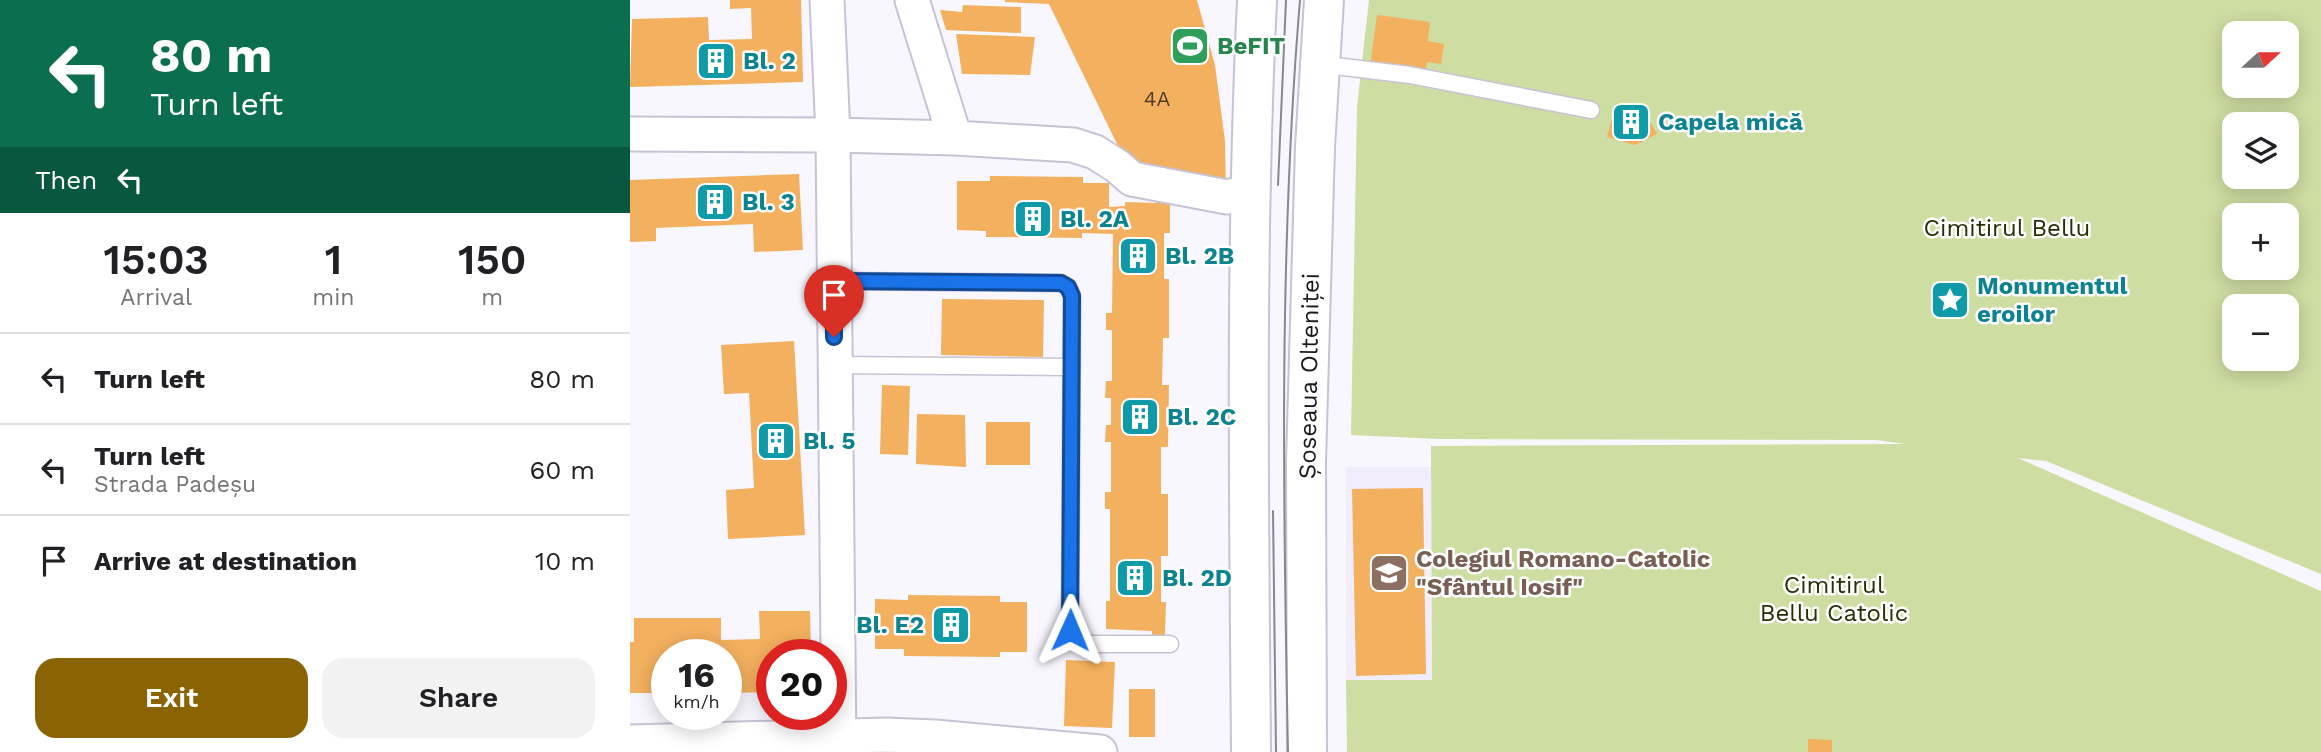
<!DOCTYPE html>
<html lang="en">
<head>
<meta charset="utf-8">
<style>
	body { margin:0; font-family:"Work Sans",sans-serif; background:#f2f2f2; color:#202124; height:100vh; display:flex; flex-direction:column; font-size:26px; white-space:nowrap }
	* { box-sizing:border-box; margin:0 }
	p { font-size:23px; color:#757577 }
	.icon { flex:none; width:38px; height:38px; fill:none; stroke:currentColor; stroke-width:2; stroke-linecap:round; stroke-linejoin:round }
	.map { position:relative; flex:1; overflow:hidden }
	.details { display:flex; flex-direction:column; background:#fff; width:630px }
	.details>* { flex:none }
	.guide { background:#0b6e4f; color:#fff; overflow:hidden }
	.needle { width:46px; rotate:69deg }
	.buttons { position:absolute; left:1592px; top:21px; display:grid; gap:14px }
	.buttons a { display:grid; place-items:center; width:77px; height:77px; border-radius:14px; background:#fff; box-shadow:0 4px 18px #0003; font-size:35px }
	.speed { position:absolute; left:21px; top:639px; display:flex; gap:14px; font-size:35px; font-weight:700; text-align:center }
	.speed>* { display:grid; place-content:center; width:91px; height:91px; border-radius:50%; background:#fff; box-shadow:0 4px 18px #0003; line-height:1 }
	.speed small { font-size:18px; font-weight:400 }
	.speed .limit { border:10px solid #d22; background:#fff; color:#111 }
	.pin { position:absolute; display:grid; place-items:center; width:60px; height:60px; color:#fff; margin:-72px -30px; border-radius:50% 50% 50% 0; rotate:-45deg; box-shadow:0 0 7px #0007 }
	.pin .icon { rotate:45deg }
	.me { position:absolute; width:77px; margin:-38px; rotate:1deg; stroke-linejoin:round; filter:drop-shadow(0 0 5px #0008) }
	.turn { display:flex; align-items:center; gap:24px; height:147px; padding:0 35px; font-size:32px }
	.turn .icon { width:91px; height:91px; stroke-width:2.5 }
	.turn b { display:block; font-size:49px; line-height:60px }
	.then { display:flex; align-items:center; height:66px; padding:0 35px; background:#0003; gap:14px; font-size:26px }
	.eta { display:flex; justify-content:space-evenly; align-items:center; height:119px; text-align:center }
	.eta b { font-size:42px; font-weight:600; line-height:49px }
	.cta { display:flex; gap:14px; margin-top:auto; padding:14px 35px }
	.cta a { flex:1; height:80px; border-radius:21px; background:#8a6403; color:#fff; font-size:28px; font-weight:600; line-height:80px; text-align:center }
	.cta a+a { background:#f2f2f2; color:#202124 }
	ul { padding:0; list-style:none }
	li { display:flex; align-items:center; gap:21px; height:91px; padding:0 35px; border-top:2px solid #e0e0e0 }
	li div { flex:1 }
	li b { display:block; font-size:26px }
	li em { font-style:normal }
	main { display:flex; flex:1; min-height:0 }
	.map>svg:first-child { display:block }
</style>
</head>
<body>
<main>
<section class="details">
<div class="guide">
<div class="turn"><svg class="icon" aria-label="left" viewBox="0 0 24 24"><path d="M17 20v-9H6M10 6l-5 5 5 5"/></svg><div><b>80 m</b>Turn left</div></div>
<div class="then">Then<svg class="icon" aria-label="left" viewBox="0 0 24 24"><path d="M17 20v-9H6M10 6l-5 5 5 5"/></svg></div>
</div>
<div class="eta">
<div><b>15:03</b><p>Arrival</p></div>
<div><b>1</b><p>min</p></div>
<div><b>150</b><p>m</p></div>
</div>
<ul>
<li><svg class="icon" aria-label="left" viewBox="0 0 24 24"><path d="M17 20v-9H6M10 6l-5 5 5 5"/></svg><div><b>Turn left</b></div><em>80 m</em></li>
<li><svg class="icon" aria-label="left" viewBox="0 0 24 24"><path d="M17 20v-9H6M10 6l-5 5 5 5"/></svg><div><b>Turn left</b><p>Strada Padeșu</p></div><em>60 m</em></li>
<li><svg class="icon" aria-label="arrive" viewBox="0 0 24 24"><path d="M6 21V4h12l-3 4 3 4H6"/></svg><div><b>Arrive at destination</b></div><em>10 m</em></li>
</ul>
<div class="cta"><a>Exit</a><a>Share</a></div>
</section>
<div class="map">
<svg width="1691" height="752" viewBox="0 0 1691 752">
	<rect width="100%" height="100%" fill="#f8f6fe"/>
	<path fill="#f1edfd" d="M 716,467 L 801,467 L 802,680 L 716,680 Z"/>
	<path fill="#cedda2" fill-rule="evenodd" d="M 739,0 L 1691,0 L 1691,574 L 1416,461 L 1388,458 L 1691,591 L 1691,752 L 717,752 L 716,680 L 802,680 L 801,446 L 1275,444 L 1246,440 L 809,439 L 721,435 L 727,107 ZM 1605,33 L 1657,33 L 1657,86 L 1605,86 ZM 1605,124 L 1657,124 L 1657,177 L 1605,177 ZM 1605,215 L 1657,215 L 1657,268 L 1605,268 ZM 1605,306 L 1657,306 L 1657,359 L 1605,359 Z"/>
	<path fill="#f3b05e" d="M 100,0 L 171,0 L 173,82 L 0,87 L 2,19 L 78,17 L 79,40 L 122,39 L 121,8 L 100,9 Z
		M 375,0 L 567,0 L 585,65 L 595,141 L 596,196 L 504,179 L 419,4 L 375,2 Z
		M 333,5 L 391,7 L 391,33 L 316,30 L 310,10 L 332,12 Z
		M 747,15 L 800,22 L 798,41 L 814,44 L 811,64 L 797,62 L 795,74 L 740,66 Z
		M 326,34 L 405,37 L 400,75 L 332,74 Z
		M 986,103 L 1014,111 L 1027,134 L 1005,145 L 977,137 Z
		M 169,174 L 173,250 L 124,252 L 123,224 L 26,228 L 26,241 L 0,242 L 0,180 Z
		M 360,176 L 453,177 L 453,183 L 479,183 L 479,207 L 495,206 L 495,202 L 526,203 L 526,199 L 540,202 L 540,233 L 534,233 L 534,279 L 539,279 L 539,338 L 533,338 L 532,385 L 539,385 L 538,447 L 531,447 L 531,494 L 538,494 L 538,556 L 531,556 L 531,602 L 536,602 L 535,635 L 522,635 L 522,631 L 476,629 L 476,601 L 480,601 L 480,509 L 475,509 L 475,492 L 481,492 L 481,442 L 475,442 L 476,425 L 481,425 L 481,398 L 475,398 L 476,381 L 482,381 L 482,330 L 476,330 L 476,313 L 482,313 L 483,234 L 452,233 L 452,238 L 356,237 L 356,231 L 327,230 L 327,181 L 360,181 Z
		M 312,299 L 414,300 L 413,357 L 311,355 Z
		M 164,341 L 175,535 L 98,539 L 96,490 L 124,488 L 119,393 L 94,394 L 91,345 Z
		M 252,385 L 280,386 L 278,455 L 250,454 Z
		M 287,414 L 335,415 L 336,467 L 286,464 Z
		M 356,422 L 400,422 L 400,465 L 356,465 Z
		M 793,488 L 796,674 L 726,676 L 722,489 Z
		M 278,595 L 370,596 L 370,602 L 397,602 L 397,652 L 370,652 L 370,657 L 274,656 L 274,649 L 245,649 L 245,599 L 278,600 Z
		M 129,611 L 180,611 L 181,654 L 142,654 L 142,692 L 96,693 L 96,654 L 37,654 L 37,693 L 0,693 L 0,642 L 4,642 L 4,618 L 91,618 L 91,640 L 130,639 Z
		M 436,660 L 485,662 L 482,728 L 434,726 Z
		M 499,689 L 525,689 L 525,737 L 499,737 Z
		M 1178,739 L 1202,740 L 1202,752 L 1178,752 Z"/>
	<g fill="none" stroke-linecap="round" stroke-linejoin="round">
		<g stroke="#c7c2d5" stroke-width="19">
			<path id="lane" d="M 689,64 L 780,75 L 961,110
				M 203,281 L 431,283 L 438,287 L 442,296 L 440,630 L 446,639 L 461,644 L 540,644
				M 204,365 L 442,367"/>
		</g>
		<g stroke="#c7c2d5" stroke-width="37">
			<path id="street" d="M 197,0 L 203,135 L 209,752
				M 282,0 L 325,138
				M 0,134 L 203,135 L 325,138 L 443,145 L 465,152 L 487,166 L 502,179 L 597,197 L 621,191
				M 0,742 L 256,735 L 305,737 L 470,752"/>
		</g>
		<g stroke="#c7c2d5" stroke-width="42">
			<path id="primary" d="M 621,752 C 619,502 615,250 627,0
				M 677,752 L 676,462 L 685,147 L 694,0"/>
		</g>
		<use href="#lane" stroke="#fff" stroke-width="16"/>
		<use href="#street" stroke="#fff" stroke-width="33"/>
		<use href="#primary" stroke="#fff" stroke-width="38"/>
		<path stroke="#8a888f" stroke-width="2" d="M 648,185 L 656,0
			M 643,511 L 646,752
			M 658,752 C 653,501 649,250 670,0"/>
	</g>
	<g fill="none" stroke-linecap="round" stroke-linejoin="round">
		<g stroke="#114b97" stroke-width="18">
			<path id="route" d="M 204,337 L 203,281 L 431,283 L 438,287 L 442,296 L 440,630"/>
		</g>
		<use href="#route" stroke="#1a73e8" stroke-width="12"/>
	</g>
	<defs>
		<g id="stadium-square" transform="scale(2.0125)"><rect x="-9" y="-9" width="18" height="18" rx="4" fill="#2e9e5b" stroke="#fff"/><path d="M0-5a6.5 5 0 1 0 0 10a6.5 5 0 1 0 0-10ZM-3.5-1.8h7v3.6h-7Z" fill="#fff"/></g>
		<g id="building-square" transform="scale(2.0125)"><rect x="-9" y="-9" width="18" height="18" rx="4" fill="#0f9aa8" stroke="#fff"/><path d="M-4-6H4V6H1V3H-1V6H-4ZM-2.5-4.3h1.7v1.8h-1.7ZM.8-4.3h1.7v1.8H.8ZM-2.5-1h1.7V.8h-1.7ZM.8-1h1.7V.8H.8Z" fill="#fff"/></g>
		<g id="sight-square" transform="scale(2.0125)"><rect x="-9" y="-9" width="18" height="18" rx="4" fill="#0f9aa8" stroke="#fff"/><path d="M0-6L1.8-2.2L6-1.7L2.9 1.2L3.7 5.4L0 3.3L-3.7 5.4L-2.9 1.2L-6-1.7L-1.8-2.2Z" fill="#fff"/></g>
		<g id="school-square" transform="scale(2.0125)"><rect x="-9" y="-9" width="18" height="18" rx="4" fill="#8d6e63" stroke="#fff"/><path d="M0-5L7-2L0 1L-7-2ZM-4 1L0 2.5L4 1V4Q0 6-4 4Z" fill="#fff"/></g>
	</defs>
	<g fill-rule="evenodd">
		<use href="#stadium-square" x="560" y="46"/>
		<use href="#building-square" x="86" y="61"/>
		<use href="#building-square" x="1001" y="122"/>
		<use href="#building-square" x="85" y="202"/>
		<use href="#building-square" x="403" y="219"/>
		<use href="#building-square" x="508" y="256"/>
		<use href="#sight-square" x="1320" y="300"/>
		<use href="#building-square" x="510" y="417"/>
		<use href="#building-square" x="146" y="441"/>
		<use href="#school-square" x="759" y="573"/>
		<use href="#building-square" x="505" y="578"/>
		<use href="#building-square" x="321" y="625"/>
	</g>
	<g text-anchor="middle" stroke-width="5" stroke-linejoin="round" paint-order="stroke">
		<g font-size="21" fill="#503d2e">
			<text x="527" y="106">4A</text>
		</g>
		<g font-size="24" font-weight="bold" fill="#27864d" stroke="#fff" text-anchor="start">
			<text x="587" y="54">BeFIT</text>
		</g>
		<g font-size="24" font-weight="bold" fill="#0d838f" stroke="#fff" text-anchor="start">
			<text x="113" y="69">Bl. 2</text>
			<text x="1028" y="130">Capela mică</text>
			<text x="112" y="210">Bl. 3</text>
			<text x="430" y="227">Bl. 2A</text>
			<text x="535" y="264">Bl. 2B</text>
			<text x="1347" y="294">Monumentul<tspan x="1347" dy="28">eroilor</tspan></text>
			<text x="537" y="425">Bl. 2C</text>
			<text x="173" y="449">Bl. 5</text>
			<text x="532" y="586">Bl. 2D</text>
			<text x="294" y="633" text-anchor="end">Bl. E2</text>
		</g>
		<g font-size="24" fill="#272e04" stroke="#fff">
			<text x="1377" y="236">Cimitirul Bellu</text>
			<text x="1204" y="593">Cimitirul<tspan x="1204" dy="28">Bellu Catolic</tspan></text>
		</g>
		<g font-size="24" fill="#19171e" stroke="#fff">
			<text transform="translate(679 376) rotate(-89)" y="8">Șoseaua Olteniței</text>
		</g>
		<g font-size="24" font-weight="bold" fill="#785e54" stroke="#fff" text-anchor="start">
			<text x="786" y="567">Colegiul Romano-Catolic<tspan x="786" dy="28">"Sfântul Iosif"</tspan></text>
		</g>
	</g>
</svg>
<div class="buttons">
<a><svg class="needle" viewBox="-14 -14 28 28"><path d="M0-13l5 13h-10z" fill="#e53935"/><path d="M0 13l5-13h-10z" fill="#757577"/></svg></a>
<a><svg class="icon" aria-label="layers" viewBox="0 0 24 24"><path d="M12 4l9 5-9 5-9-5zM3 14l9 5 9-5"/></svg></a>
<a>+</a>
<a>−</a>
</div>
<div class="speed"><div>16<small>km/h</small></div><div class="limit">20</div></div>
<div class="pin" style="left:204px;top:337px;background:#d93025"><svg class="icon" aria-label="arrive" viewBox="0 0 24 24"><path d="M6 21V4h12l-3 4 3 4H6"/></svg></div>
<svg class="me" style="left:440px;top:630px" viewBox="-20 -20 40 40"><path d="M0-17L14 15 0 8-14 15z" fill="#1a73e8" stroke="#fff" stroke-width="4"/></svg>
</div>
</main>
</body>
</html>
